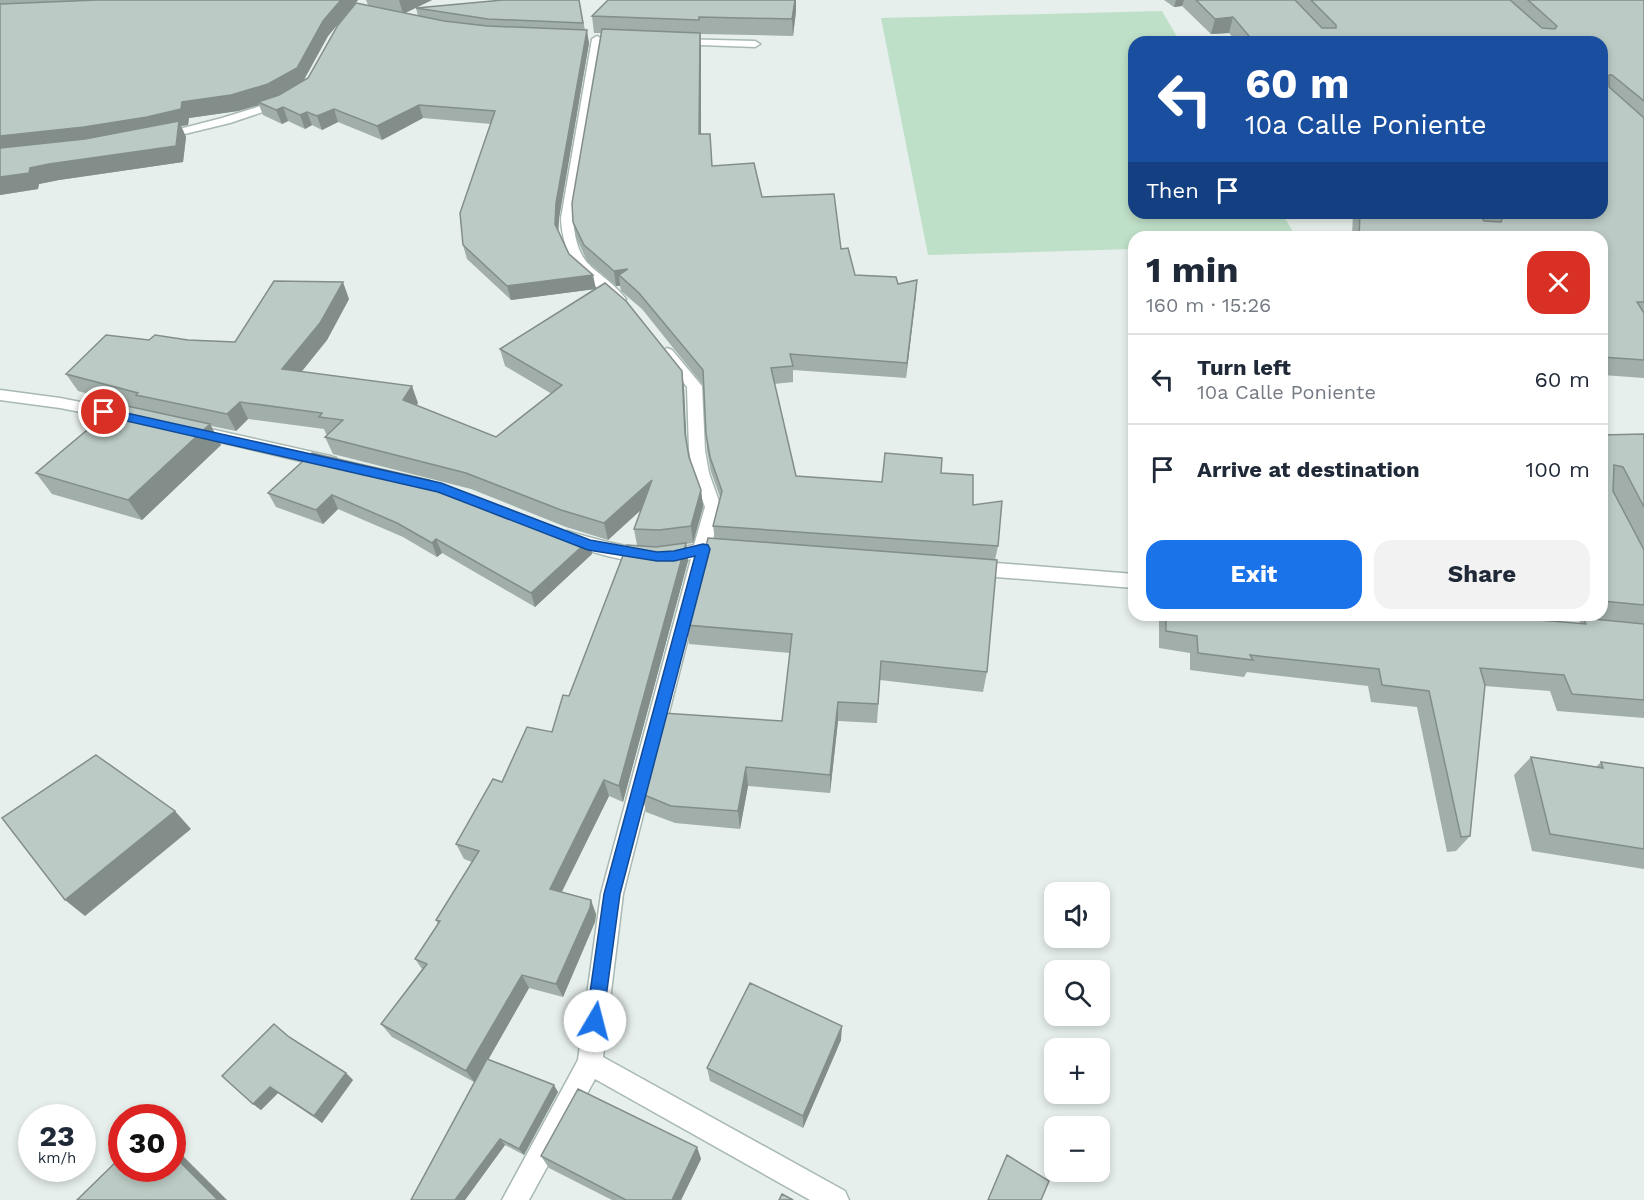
<!DOCTYPE html>
<html lang="en">
<head>
<meta charset="utf-8">
<style>
	body { margin:0; font-family:"Work Sans",sans-serif; background:#f2f2f3; color:#1f2937; height:100vh; display:flex; flex-direction:column; font-size:22px; white-space:nowrap }
	* { box-sizing:border-box; margin:0 }
	p { font-size:20px; color:#747a83 }
	.icon { flex:none; width:33px; height:33px; fill:none; stroke:currentColor; stroke-width:2; stroke-linecap:round; stroke-linejoin:round }
	.map { position:relative; flex:1; overflow:hidden }
	.side { position:absolute; left:1128px; top:231px; width:480px; height:390px; display:flex; flex-direction:column; background:#fff; border-radius:18px; box-shadow:0 3px 9px #0003 }
	.side>* { flex:none }
	.guide { position:absolute; left:1128px; top:36px; width:480px; height:183px; border-radius:18px; box-shadow:0 3px 9px #0003; background:#1a4fa0; color:#fff; overflow:hidden }
	.buttons { position:absolute; left:1044px; top:882px; display:grid; gap:12px }
	.buttons a { display:grid; place-items:center; width:66px; height:66px; border-radius:12px; background:#fff; box-shadow:0 3px 9px #0003; font-size:30px }
	.speed { position:absolute; left:18px; top:1104px; display:flex; gap:12px; font-size:30px; font-weight:700; text-align:center }
	.speed>* { display:grid; place-content:center; width:78px; height:78px; border-radius:50%; background:#fff; box-shadow:0 3px 9px #0003; line-height:1 }
	.speed small { font-size:15px; font-weight:400 }
	.speed .limit { border:9px solid #d22; background:#fff; color:#111 }
	.pin { position:absolute; display:grid; place-items:center; width:51px; height:51px; color:#fff; margin:-26px; border:3px solid #fff; border-radius:50%; box-shadow:0 2px 6px #0007 }
	.me { position:absolute; width:66px; margin:-33px; rotate:8deg; stroke-linejoin:round; filter:drop-shadow(0 0 4px #0008) }
	.turn { display:flex; align-items:center; gap:21px; height:126px; padding:0 18px; font-size:27px }
	.turn .icon { width:78px; height:78px; stroke-width:2.5 }
	.turn b { display:block; font-size:42px; line-height:51px }
	.then { display:flex; align-items:center; height:57px; padding:0 18px; background:#0003; gap:12px; font-size:22px }
	.round { display:grid; place-items:center; flex:none; width:63px; height:63px; border-radius:18px; background:#f2f2f3 }
	.overview { display:flex; align-items:center; justify-content:space-between; height:102px; padding:0 18px }
	h1 { font-size:36px; font-weight:700; line-height:45px }
	.primary-button { display:flex; gap:12px; margin-top:auto; padding:12px 18px }
	.primary-button a { flex:1; height:69px; border-radius:18px; background:#1a73e8; color:#fff; font-size:24px; font-weight:700; line-height:69px; text-align:center }
	.primary-button a+a { background:#f2f2f3; color:#1f2937 }
	ul { padding:0; list-style:none }
	li { display:flex; align-items:center; gap:18px; height:90px; padding:0 18px; border-top:2px solid #e0e1e3 }
	li div { flex:1 }
	li b { display:block; font-size:22px }
	li em { font-style:normal }
	.map>svg:first-child { display:block }
</style>
</head>
<body>
<div class="map">
<svg width="1644" height="1200" viewBox="0 0 1644 1200">
	<rect width="100%" height="100%" fill="#e6efeb"/>
	<path fill="#bfe0c8" d="M 1162,11 L 1180,42 L 1134,42 L 1134,213 L 1282,213 L 1296,237 L 1134,237 L 1134,249 L 928,255 L 881,18 Z"/>
	<g fill="none" stroke-linecap="round" stroke-linejoin="round">
		<g stroke="#a8b8b2" stroke-width="3">
			<path id="street" d="M 597,36 L 602,39 L 573,218 C 577,273 598,264 626,299 L 619,303 L 614,302 C 583,276 563,261 561,218 L 592,39 Z
				M 677,39 L 755,41 L 760,44 L 755,47 L 673,44 L 672,42 Z
				M 283,99 L 289,102 L 287,104 L 230,123 L 160,140 L 154,137 L 156,135 L 222,118 Z
				M 667,348 L 672,350 L 702,386 L 705,450 L 709,473 L 721,507 L 712,543 L 719,544 L 722,549 L 719,554 L 709,555 L 623,894 L 603,1057 L 845,1191 L 849,1200 L 810,1200 L 595,1079 L 529,1200 L 502,1200 L 578,1060 L 601,894 L 691,559 C 648,570 601,556 561,541 L 558,537 L 561,533 L 567,531 C 609,543 651,556 694,545 L 705,507 L 693,473 L 689,450 L 687,387 L 660,353 Z
				M 0,390 L 60,398 L 131,412 L 139,417 L 131,422 L 60,408 L 0,400 Z
				M 193,425 L 330,456 L 336,458 L 338,462 L 336,466 L 330,468 L 187,434 L 185,430 L 187,426 Z
				M 971,561 L 1134,574 L 1134,588 L 971,575 L 965,573 L 962,568 L 965,563 Z"/>
		</g>
		<use href="#street" fill="#fff" fill-rule="evenodd"/>
	</g>
	<path fill="#a1aea9" d="M 0,0 L 358,0 L 328,36 L 304,80 L 308,78 L 368,5 L 366,0 L 432,0 L 405,13 L 418,16 L 416,8 L 579,0 L 585,30 L 589,43 L 559,218 L 558,231 L 569,254 L 596,288 L 682,371 L 684,388 L 686,444 L 689,457 L 701,490 L 703,507 L 693,543 L 686,544 L 688,561 L 623,802 L 609,796 L 562,892 L 596,914 L 595,922 L 563,997 L 529,988 L 488,1059 L 558,1092 L 524,1155 L 505,1145 L 465,1200 L 411,1200 L 474,1082 L 392,1037 L 381,1024 L 422,969 L 415,959 L 438,924 L 436,920 L 472,862 L 464,859 L 456,844 L 502,782 L 552,732 L 569,696 L 637,545 L 634,529 L 641,510 L 608,540 L 566,527 L 471,489 L 333,454 L 325,437 L 328,434 L 326,434 L 324,429 L 248,419 L 236,431 L 211,426 L 221,445 L 142,520 L 52,494 L 36,473 L 144,410 L 78,391 L 66,374 L 149,340 L 188,340 L 235,342 L 349,299 L 327,340 L 302,371 L 418,403 L 417,405 L 496,437 L 552,394 L 505,366 L 500,349 L 594,289 L 511,300 L 467,259 L 463,245 L 491,124 L 423,118 L 382,140 L 338,122 L 322,130 L 312,125 L 305,129 L 288,121 L 282,124 L 263,115 L 259,105 L 238,111 L 189,118 L 188,125 L 181,126 L 186,137 L 183,162 L 59,180 L 39,184 L 38,189 L 0,195 Z
		M 608,0 L 796,0 L 796,11 L 793,36 L 701,34 L 701,37 L 700,37 L 701,47 L 701,134 L 712,166 L 762,197 L 841,249 L 855,275 L 898,284 L 917,280 L 906,378 L 793,370 L 793,382 L 774,384 L 796,476 L 882,482 L 941,473 L 973,505 L 998,546 L 995,560 L 987,672 L 983,692 L 880,680 L 877,723 L 838,721 L 830,793 L 748,786 L 740,829 L 675,823 L 646,812 L 642,794 L 782,721 L 790,653 L 689,644 L 686,625 L 715,539 L 713,526 L 720,497 L 711,472 L 707,450 L 703,385 L 642,309 L 621,291 L 620,286 L 616,286 L 587,261 L 576,237 L 573,222 L 601,33 L 594,33 L 592,16 Z
		M 1164,0 L 1644,0 L 1644,378 L 1602,375 L 1602,237 L 1352,237 L 1353,213 L 1602,213 L 1602,42 L 1237,42 L 1229,33 L 1211,34 L 1182,6 L 1174,7 Z
		M 1644,434 L 1644,624 L 1561,615 L 1602,615 L 1602,435 Z
		M 312,453 L 589,540 L 592,554 L 535,607 L 442,553 L 437,557 L 403,537 L 338,509 L 323,524 L 276,507 L 268,493 Z
		M 1159,615 L 1481,615 L 1578,624 L 1583,618 L 1644,624 L 1644,718 L 1557,711 L 1550,691 L 1485,686 L 1470,836 L 1456,851 L 1447,852 L 1417,707 L 1371,702 L 1368,686 L 1247,672 L 1244,677 L 1190,670 L 1190,653 L 1159,648 Z
		M 1531,757 L 1596,767 L 1601,762 L 1644,768 L 1644,869 L 1532,851 L 1514,775 Z
		M 289,1037 L 346,1073 L 353,1080 L 322,1123 L 278,1093 L 261,1110 L 253,1104 Z
		M 841,1040 L 803,1128 L 710,1081 L 707,1068 Z
		M 697,1147 L 701,1159 L 681,1200 L 612,1200 L 549,1168 L 541,1156 Z"/>
	<path fill="#838d89" d="M 341,0 L 358,0 L 328,36 L 302,83 L 274,100 L 258,102 L 259,105 L 238,111 L 189,118 L 188,125 L 181,126 L 186,137 L 183,162 L 59,180 L 39,184 L 38,189 L 0,195 L 0,136 L 182,102 L 323,21 Z
		M 399,0 L 432,0 L 403,14 Z
		M 795,0 L 796,0 L 796,11 L 793,36 L 792,19 Z
		M 1176,0 L 1184,0 L 1182,6 L 1174,7 Z
		M 1233,17 L 1229,33 L 1211,34 L 1215,19 Z
		M 587,30 L 589,43 L 559,218 L 558,238 L 555,224 L 556,203 Z
		M 700,33 L 701,47 L 701,149 L 699,134 Z
		M 419,105 L 423,118 L 382,140 L 377,126 Z
		M 283,107 L 288,121 L 282,124 L 276,110 Z
		M 334,109 L 338,122 L 322,130 L 317,116 Z
		M 307,112 L 312,125 L 305,129 L 300,115 Z
		M 628,269 L 619,275 L 620,286 L 616,286 L 614,271 Z
		M 593,275 L 596,289 L 511,300 L 507,286 Z
		M 917,280 L 916,296 L 906,378 L 907,363 Z
		M 343,282 L 349,299 L 327,340 L 290,386 L 282,369 Z
		M 682,371 L 684,388 L 687,450 L 685,434 Z
		M 412,386 L 418,403 L 409,417 L 403,400 Z
		M 240,402 L 248,419 L 236,431 L 227,414 Z
		M 210,424 L 221,445 L 142,520 L 128,500 Z
		M 652,480 L 655,497 L 608,540 L 604,523 Z
		M 701,490 L 703,507 L 693,543 L 691,526 Z
		M 332,495 L 338,509 L 323,524 L 316,510 Z
		M 436,539 L 442,553 L 437,557 L 432,543 Z
		M 589,540 L 592,554 L 535,607 L 531,593 Z
		M 686,543 L 688,561 L 623,802 L 619,786 Z
		M 838,702 L 838,721 L 830,793 L 830,775 Z
		M 746,767 L 748,786 L 740,829 L 738,811 Z
		M 604,780 L 609,796 L 556,903 L 550,889 Z
		M 175,811 L 191,829 L 85,916 L 65,900 Z
		M 591,900 L 596,914 L 595,922 L 563,997 L 556,984 Z
		M 522,975 L 529,988 L 475,1083 L 466,1071 Z
		M 842,1026 L 841,1040 L 803,1128 L 803,1116 Z
		M 346,1073 L 353,1080 L 322,1123 L 314,1116 Z
		M 554,1085 L 558,1092 L 524,1155 L 519,1149 Z
		M 270,1087 L 278,1093 L 261,1110 L 253,1104 Z
		M 500,1139 L 505,1145 L 465,1200 L 455,1200 Z
		M 172,1145 L 227,1200 L 218,1200 L 172,1154 Z
		M 697,1147 L 701,1159 L 681,1200 L 672,1200 Z"/>
	<path fill="#bbcac4" stroke="#838d89" stroke-width="1.5" d="M 97,0 L 341,0 L 323,21 L 297,68 L 268,84 L 231,95 L 182,102 L 181,109 L 147,117 L 84,127 L 0,136 L 0,4 Z
		M 503,0 L 579,0 L 583,23 L 488,19 L 416,8 Z
		M 608,0 L 795,0 L 792,19 L 699,17 L 699,20 L 592,16 Z
		M 1196,0 L 1295,0 L 1322,28 L 1336,28 L 1336,25 L 1311,0 L 1510,0 L 1542,28 L 1555,29 L 1557,26 L 1528,0 L 1644,0 L 1644,101 L 1612,75 L 1609,75 L 1609,87 L 1644,118 L 1644,302 L 1637,302 L 1644,313 L 1644,360 L 1602,357 L 1602,237 L 1359,237 L 1360,213 L 1478,213 L 1484,221 L 1501,222 L 1502,219 L 1497,213 L 1602,213 L 1602,42 L 1254,42 L 1233,17 L 1215,19 Z
		M 356,3 L 444,21 L 487,26 L 587,30 L 556,203 L 555,224 L 569,254 L 593,275 L 507,286 L 463,245 L 460,213 L 495,111 L 419,105 L 377,126 L 334,109 L 317,116 L 307,112 L 300,115 L 283,107 L 276,110 L 258,102 L 279,95 L 308,78 L 338,25 Z
		M 602,29 L 700,33 L 699,134 L 710,134 L 712,166 L 754,163 L 762,197 L 834,194 L 841,249 L 848,248 L 855,275 L 896,277 L 898,284 L 917,280 L 907,363 L 790,354 L 793,366 L 771,368 L 796,476 L 882,482 L 885,453 L 942,458 L 941,473 L 973,475 L 973,505 L 1002,501 L 998,546 L 713,526 L 722,491 L 710,457 L 706,434 L 703,370 L 639,293 L 619,275 L 628,269 L 614,271 L 584,245 L 573,222 L 572,203 Z
		M 179,121 L 176,146 L 49,164 L 30,168 L 29,173 L 0,177 L 0,148 L 85,139 Z
		M 274,281 L 343,282 L 320,323 L 282,369 L 412,386 L 403,400 L 496,437 L 562,385 L 500,349 L 605,283 L 626,301 L 682,371 L 685,434 L 689,457 L 701,490 L 691,526 L 659,530 L 634,529 L 652,480 L 604,523 L 561,510 L 466,473 L 325,437 L 343,420 L 319,417 L 322,413 L 240,402 L 227,414 L 136,395 L 138,393 L 66,374 L 106,335 L 149,340 L 155,335 L 188,340 L 235,342 Z
		M 118,404 L 210,424 L 128,500 L 36,473 Z
		M 1644,434 L 1644,507 L 1623,467 L 1614,465 L 1613,491 L 1644,550 L 1644,605 L 1602,601 L 1602,435 Z
		M 312,453 L 429,480 L 589,540 L 531,593 L 436,539 L 432,543 L 397,523 L 332,495 L 316,510 L 268,493 Z
		M 708,538 L 997,560 L 987,672 L 881,661 L 878,704 L 838,702 L 830,775 L 746,767 L 738,811 L 671,806 L 642,794 L 663,713 L 782,721 L 792,634 L 686,625 Z
		M 686,543 L 619,786 L 604,780 L 550,889 L 591,900 L 590,908 L 556,984 L 522,975 L 466,1071 L 381,1024 L 427,964 L 415,959 L 440,921 L 436,920 L 479,851 L 456,844 L 493,779 L 502,782 L 527,727 L 552,732 L 563,695 L 569,696 L 627,545 L 656,547 Z
		M 1166,615 L 1481,615 L 1586,624 L 1583,618 L 1644,624 L 1644,700 L 1572,694 L 1564,675 L 1480,668 L 1485,685 L 1470,836 L 1461,837 L 1429,691 L 1382,685 L 1379,669 L 1250,655 L 1253,660 L 1198,653 L 1197,636 L 1166,631 Z
		M 96,755 L 175,811 L 65,900 L 2,818 Z
		M 1531,757 L 1603,768 L 1601,762 L 1644,768 L 1644,849 L 1550,834 Z
		M 750,983 L 842,1026 L 803,1116 L 707,1068 Z
		M 274,1024 L 289,1037 L 346,1073 L 314,1116 L 270,1087 L 253,1104 L 222,1076 Z
		M 487,1059 L 554,1085 L 519,1149 L 500,1139 L 455,1200 L 411,1200 Z
		M 578,1089 L 697,1147 L 672,1200 L 626,1200 L 541,1156 Z
		M 172,1154 L 218,1200 L 77,1200 L 122,1156 L 122,1168 L 172,1168 Z
		M 1007,1155 L 1049,1181 L 1041,1200 L 988,1200 Z
		M 782,1194 L 793,1200 L 779,1200 Z"/>
	<path fill="#1a73e8" stroke="#114b97" stroke-width="1.5" d="M 104,408 L 441,483 L 590,540 L 657,552 L 674,551 L 703,544 L 708,545 L 710,549 L 620,894 L 602,1027 L 595,1030 L 589,1027 L 586,1021 L 604,894 L 695,556 L 674,561 L 657,561 L 588,550 L 438,492 L 100,415 L 100,409 Z"/>
</svg>
<div class="buttons">
<a><svg class="icon" aria-label="sound" viewBox="0 0 24 24"><path d="M4 9h4l5-4v14l-5-4H4zM17 9q2 3 0 6"/></svg></a>
<a><svg class="icon" aria-label="search" viewBox="0 0 24 24"><circle cx="10" cy="10" r="6"/><path d="M15 15l6 6"/></svg></a>
<a>+</a>
<a>−</a>
</div>
<div class="speed"><div>23<small>km/h</small></div><div class="limit">30</div></div>
<div class="pin" style="left:104px;top:412px;background:#d93025"><svg class="icon" aria-label="arrive" viewBox="0 0 24 24"><path d="M6 21V4h12l-3 4 3 4H6"/></svg></div>
<svg class="me" style="left:595px;top:1021px" viewBox="-20 -20 40 40"><circle r="19" fill="#fff"/><path d="M0-13L10 11 0 6-10 11z" fill="#1a73e8"/></svg>
<div class="guide">
<div class="turn"><svg class="icon" aria-label="left" viewBox="0 0 24 24"><path d="M17 20v-9H6M10 6l-5 5 5 5"/></svg><div><b>60 m</b>10a Calle Poniente</div></div>
<div class="then">Then<svg class="icon" aria-label="arrive" viewBox="0 0 24 24"><path d="M6 21V4h12l-3 4 3 4H6"/></svg></div>
</div>
<section class="side">
<div class="overview"><div><h1>1 min</h1><p>160 m · 15:26</p></div><a class="round" style="background:#d93025;color:#fff"><svg class="icon" aria-label="close" viewBox="0 0 24 24"><path d="M6 6l12 12M18 6L6 18"/></svg></a></div>
<ul>
<li><svg class="icon" aria-label="left" viewBox="0 0 24 24"><path d="M17 20v-9H6M10 6l-5 5 5 5"/></svg><div><b>Turn left</b><p>10a Calle Poniente</p></div><em>60 m</em></li>
<li><svg class="icon" aria-label="arrive" viewBox="0 0 24 24"><path d="M6 21V4h12l-3 4 3 4H6"/></svg><div><b>Arrive at destination</b></div><em>100 m</em></li>
</ul>
<div class="primary-button"><a>Exit</a><a>Share</a></div>
</section>
</div>
</body>
</html>
